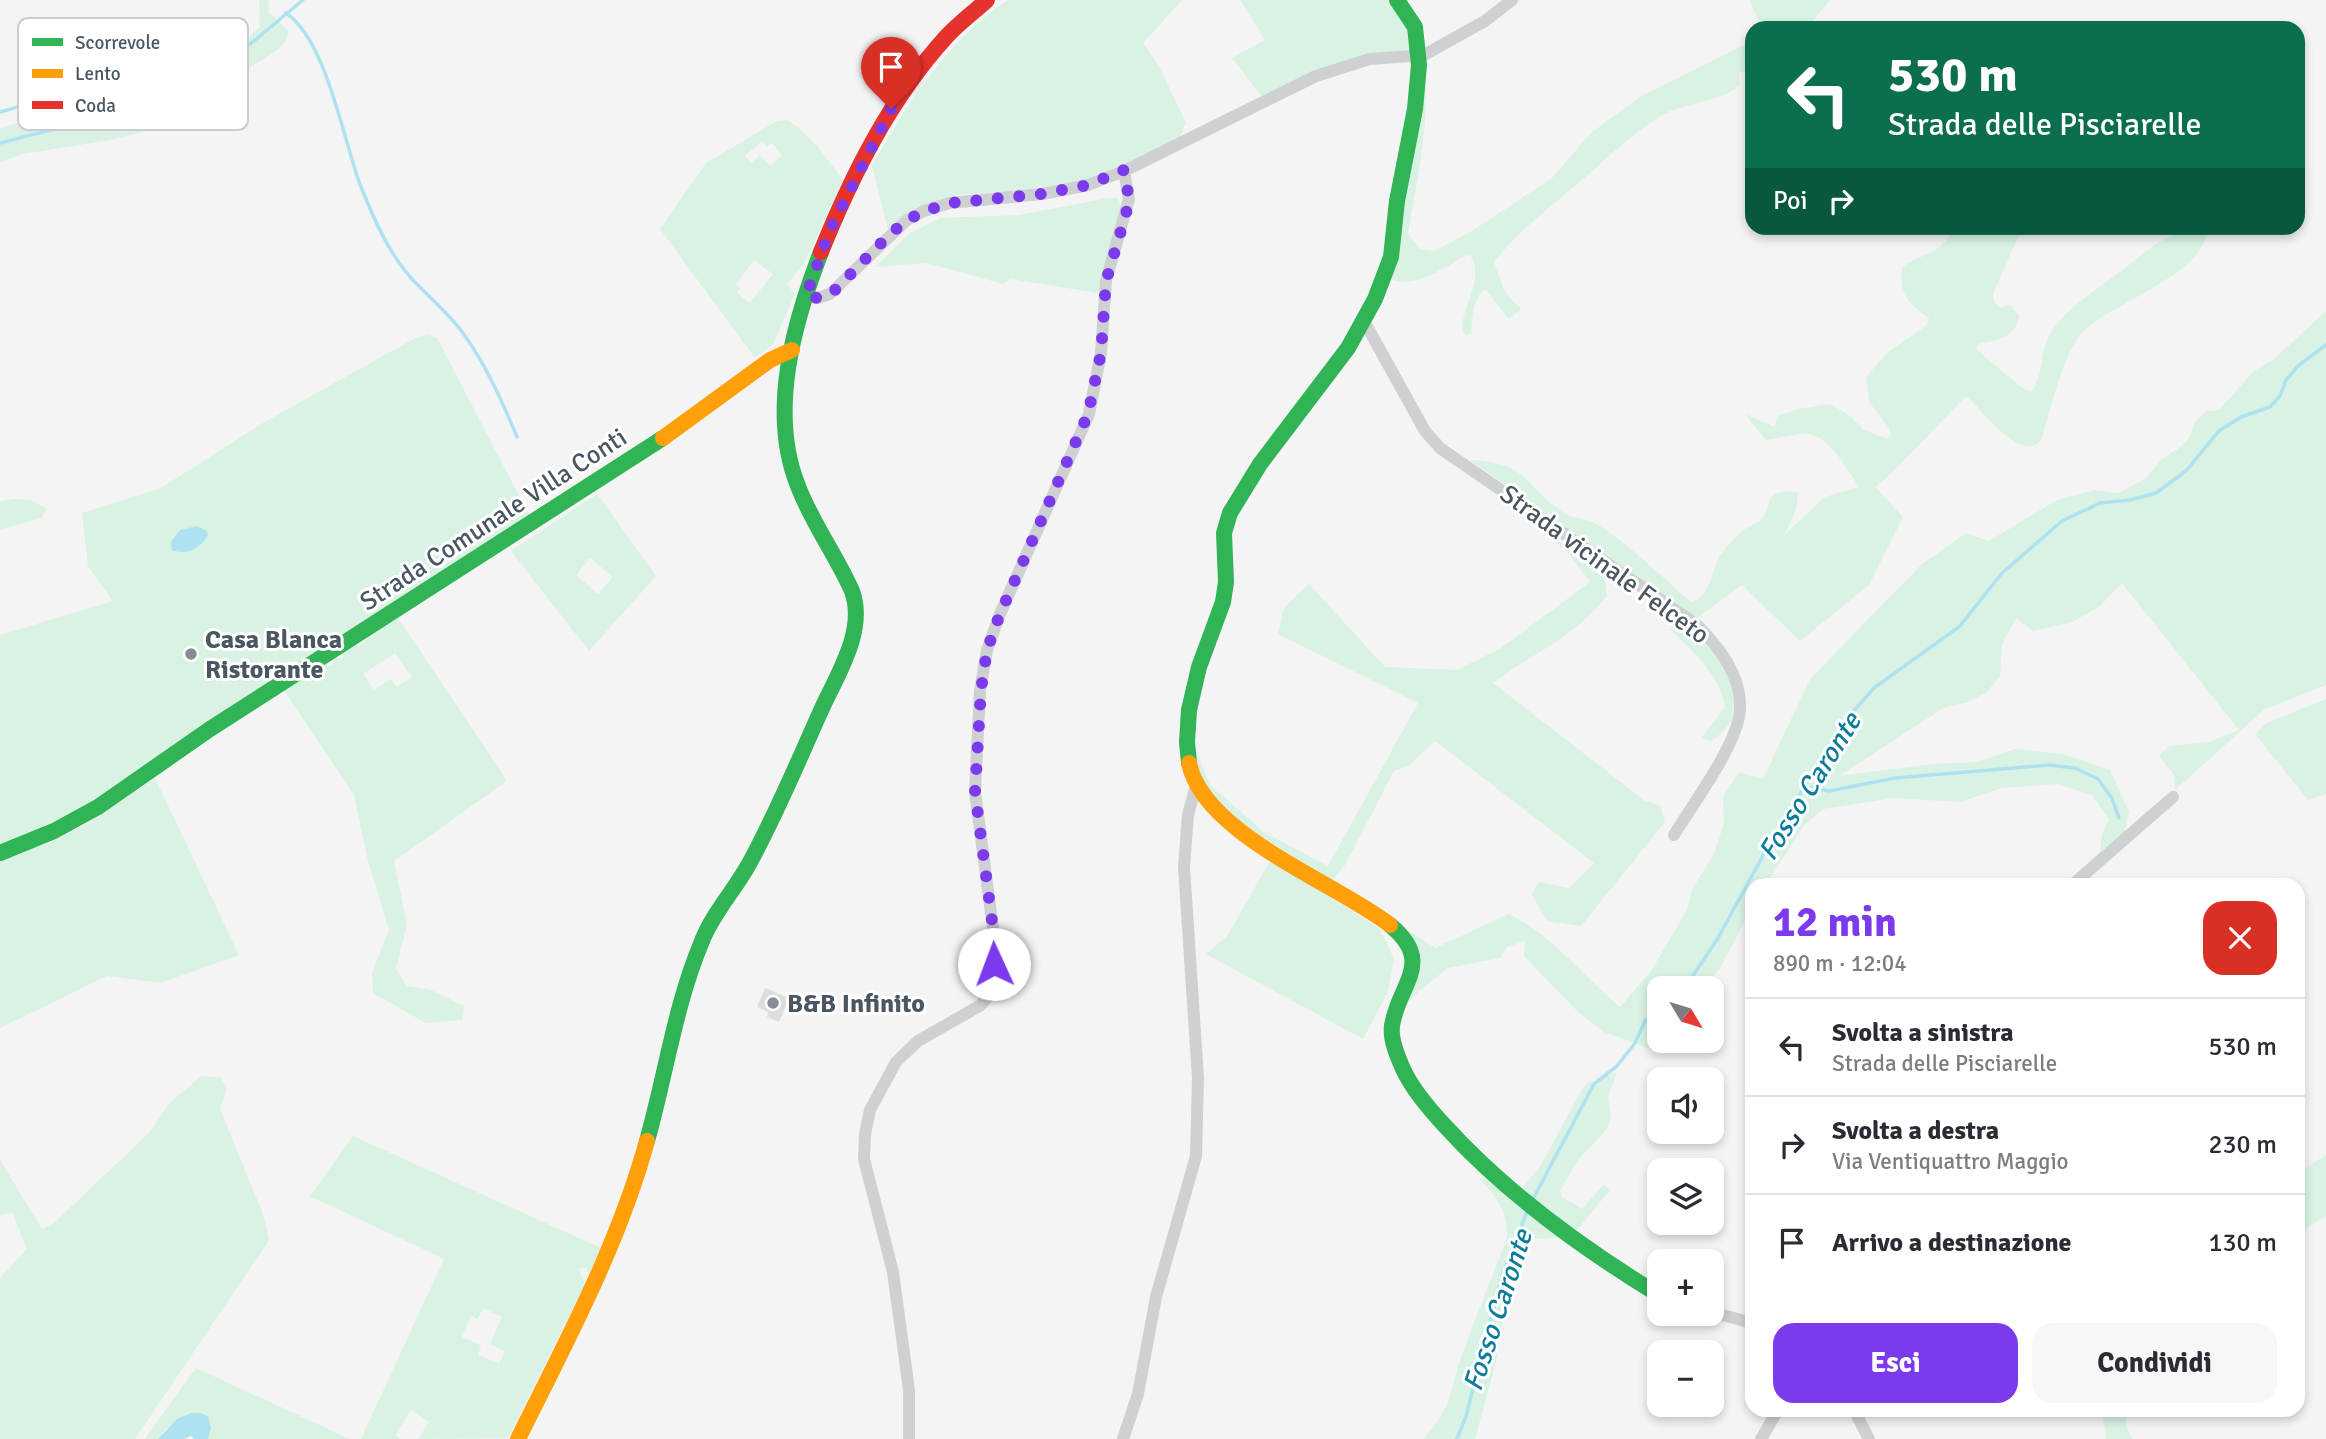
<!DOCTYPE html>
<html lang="it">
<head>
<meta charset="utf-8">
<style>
	body { margin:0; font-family:Signika,sans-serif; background:#f7f7f7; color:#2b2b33; height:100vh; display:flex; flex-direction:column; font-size:26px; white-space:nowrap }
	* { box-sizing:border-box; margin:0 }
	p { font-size:23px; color:#7c7c81 }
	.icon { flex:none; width:38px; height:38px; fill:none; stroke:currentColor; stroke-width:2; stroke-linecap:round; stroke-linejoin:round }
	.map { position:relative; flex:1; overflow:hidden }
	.details { position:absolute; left:1745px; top:878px; width:560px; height:539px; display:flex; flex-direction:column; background:#fff; border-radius:21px; box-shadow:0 4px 10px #0003 }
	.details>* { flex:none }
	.guide { position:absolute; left:1745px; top:21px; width:560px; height:214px; border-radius:21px; box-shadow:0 4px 10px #0003; background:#0b6e4f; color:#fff; overflow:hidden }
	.needle { width:46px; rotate:128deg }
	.tools { position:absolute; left:1647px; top:976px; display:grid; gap:14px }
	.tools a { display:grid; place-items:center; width:77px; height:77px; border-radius:14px; background:#fff; box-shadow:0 4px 10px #0003; font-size:35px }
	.pin { position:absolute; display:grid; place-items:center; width:60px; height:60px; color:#fff; margin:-72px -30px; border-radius:50% 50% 50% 0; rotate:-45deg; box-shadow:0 0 7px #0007 }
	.pin .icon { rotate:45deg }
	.me { position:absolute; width:77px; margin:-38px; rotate:358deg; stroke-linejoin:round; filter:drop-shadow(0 0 5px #0008) }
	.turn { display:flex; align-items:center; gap:24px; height:147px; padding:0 28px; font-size:32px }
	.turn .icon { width:91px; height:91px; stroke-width:2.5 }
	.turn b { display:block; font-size:49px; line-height:60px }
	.then { display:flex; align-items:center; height:66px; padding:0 28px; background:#0003; gap:14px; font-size:26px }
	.round { display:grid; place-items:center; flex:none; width:74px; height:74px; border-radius:21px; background:#f7f7f7 }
	.head { display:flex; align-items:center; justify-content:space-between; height:119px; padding:0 28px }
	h1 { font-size:42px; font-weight:700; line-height:52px; color:#7c3aed }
	.primary-button { display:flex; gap:14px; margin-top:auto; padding:14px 28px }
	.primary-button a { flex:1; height:80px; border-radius:21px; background:#7c3aed; color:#fff; font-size:28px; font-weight:700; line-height:80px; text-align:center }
	.primary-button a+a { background:#f7f7f7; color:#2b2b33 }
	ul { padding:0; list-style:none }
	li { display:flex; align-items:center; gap:21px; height:98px; padding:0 28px; border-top:2px solid #e1e1e2 }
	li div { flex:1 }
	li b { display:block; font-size:26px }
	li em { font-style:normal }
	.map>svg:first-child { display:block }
</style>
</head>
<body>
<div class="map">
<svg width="2326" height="1439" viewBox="0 0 2326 1439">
	<rect width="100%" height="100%" fill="#f4f4f4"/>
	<path fill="#d9f2e3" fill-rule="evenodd" d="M 259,0 L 268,0 L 269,12 L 288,31 C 289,43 277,50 268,56 L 149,130 L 110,140 L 23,154 L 0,162 L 0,128 L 86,104 L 132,103 L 163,90 L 248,37 L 260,27 Z
		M 1008,0 L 1182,0 L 1143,43 L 1159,66 L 1186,123 L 1179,138 L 1092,179 L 1026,190 L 957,195 L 915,208 L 888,229 L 872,166 C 907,104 947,40 1008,0 Z
		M 1240,0 L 1388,0 L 1408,31 L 1410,49 L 1380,54 L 1262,97 L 1232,58 L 1265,40 Z
		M 1749,0 L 1830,0 L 1807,28 L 1762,28 Z
		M 1752,41 L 1752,69 L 1739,73 L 1739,86 C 1717,103 1688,102 1664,114 C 1631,133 1605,161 1576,185 C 1548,209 1517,232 1494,262 L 1505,292 L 1521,309 L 1509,319 L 1485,289 C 1472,300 1473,316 1471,333 L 1467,335 L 1462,331 C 1461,307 1486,277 1470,255 C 1461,256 1458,260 1450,265 C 1427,277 1411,288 1386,278 L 1424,66 C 1431,123 1417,178 1408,234 L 1421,249 L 1434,251 L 1467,234 L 1552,178 L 1591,133 L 1641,96 Z
		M 787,120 C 811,134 826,158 843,180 L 804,264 L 787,284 L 795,294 L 773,344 L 755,358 L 660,229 L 706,163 L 777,121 ZM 762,141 L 767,147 L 772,143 L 782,155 L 770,166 L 760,155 L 751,163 L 745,156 ZM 754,260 L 773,274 L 750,303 L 737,293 L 740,288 L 736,284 Z
		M 1109,198 L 1118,198 L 1121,207 L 1098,293 L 1011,279 L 1003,284 L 927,263 L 875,267 L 909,234 L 940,218 L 1019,215 Z
		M 1952,228 L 2022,228 L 1993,294 L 1994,302 L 2001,307 L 2010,305 L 2019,315 C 2017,338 1997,340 1978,344 L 1976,349 L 2021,387 L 2031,392 C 2045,375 2039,348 2052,331 C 2068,307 2095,291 2117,274 C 2137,260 2156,240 2180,232 C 2189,229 2199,230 2206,236 C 2195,279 2111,302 2081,334 C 2063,354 2050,413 2041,440 C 2021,465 1981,408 1966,396 L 1892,473 L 1875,487 L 1903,517 L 1869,585 L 1800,641 L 1742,585 L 1697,618 L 1470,460 C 1531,463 1522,485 1564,513 C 1573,519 1585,518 1595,523 C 1630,545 1660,575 1691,602 C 1711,596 1711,573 1719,557 C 1725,548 1737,535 1745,529 C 1749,526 1757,524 1760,521 C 1776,503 1759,489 1798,492 L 1796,510 L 1785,534 L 1825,497 L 1859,487 C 1846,468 1827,429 1799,434 C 1787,436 1777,438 1766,440 L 1745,414 L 1775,427 L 1777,417 L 1797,409 L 1831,404 L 1851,417 L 1864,430 L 1887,439 L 1891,434 L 1887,425 L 1869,402 L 1866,377 L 1887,353 L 1927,325 L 1929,318 C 1908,303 1899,295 1902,267 C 1921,253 1945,254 1952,228 Z
		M 2326,311 L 2326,685 L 2265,709 L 2175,790 L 2174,775 L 2159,756 L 2169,746 L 2209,742 L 2239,730 L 2122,583 L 2100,606 L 2072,622 L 2033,631 L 2016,618 L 2002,644 L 2000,676 L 1986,693 L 1968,702 L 1945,707 L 1839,776 L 1932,764 L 1977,762 L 2015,749 L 2063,754 L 2110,770 L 2129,812 L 2124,834 L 2100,851 L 2102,834 L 2109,819 L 2092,795 L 2057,784 L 2002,788 L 1960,802 L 1894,798 L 1823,809 L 1804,825 L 1766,885 L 1752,886 L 1752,908 L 1720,968 L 1702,989 L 1659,989 L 1659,1041 L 1662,1041 L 1651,1049 L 1604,1032 L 1579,1013 L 1524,956 L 1525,941 L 1507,947 L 1500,958 L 1448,968 L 1418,992 L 1400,1013 L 1408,935 L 1413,933 L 1435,948 L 1509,914 C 1554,937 1582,975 1620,1007 L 1651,971 L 1687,910 L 1692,889 L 1714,854 L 1724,823 L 1723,797 L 1739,772 L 1763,779 L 1810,679 L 1922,564 L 1966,533 L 1989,541 L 2057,500 L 2095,490 L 2118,493 L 2145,479 L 2162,459 L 2179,448 L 2190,437 L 2195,422 L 2207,411 L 2219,410 L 2254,371 L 2274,359 Z
		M 428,335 L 437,338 L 529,515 L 337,640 L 329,635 L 319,642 L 319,650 L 84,807 L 0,847 L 0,635 L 113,601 L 88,566 L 82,513 L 161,488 L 263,423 L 417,337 Z
		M 597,494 L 656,576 L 589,651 L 511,551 ZM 590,558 L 613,577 L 598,594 L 576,575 Z
		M 15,499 L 31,500 L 47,509 L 41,518 L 0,530 L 0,501 Z
		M 1523,511 L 1605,579 L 1607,596 C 1576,636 1532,654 1493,683 L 1645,801 L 1660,805 L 1665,822 L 1581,926 L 1547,921 L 1532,895 L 1538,882 L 1569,888 L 1594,863 L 1435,741 L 1409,766 L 1394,771 L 1345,865 L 1333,880 C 1298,860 1215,813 1199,777 C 1196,770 1197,758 1196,750 L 1210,785 L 1264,832 L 1328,866 L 1418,703 L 1278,634 L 1284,608 L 1309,584 L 1385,667 L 1457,670 L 1501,648 L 1590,582 L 1569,554 Z
		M 398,618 L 507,781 L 394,861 L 407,925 L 396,968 L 407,986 L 431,990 L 464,1006 L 462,1020 L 426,1023 L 373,993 L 372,973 L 389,930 L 368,861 L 354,795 L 283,689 L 323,664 L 331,665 L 334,663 L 332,659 L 336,657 L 340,659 L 344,657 L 342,652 L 354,645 L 359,647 L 369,636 L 373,638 L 374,633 ZM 395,653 L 412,677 L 397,687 L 391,679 L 374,690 L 363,674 Z
		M 1677,624 C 1683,628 1690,631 1696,635 C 1718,650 1740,689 1732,717 C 1729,728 1720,735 1711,741 L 1701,738 L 1725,707 C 1720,673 1693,653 1670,629 Z
		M 2326,699 L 2326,794 L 2308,800 L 2255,734 L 2267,723 Z
		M 155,778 L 239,955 L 160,983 L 107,976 L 0,1028 L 0,859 L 49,843 L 90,822 Z
		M 1271,859 L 1380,929 L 1394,959 L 1388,992 L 1363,1039 L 1206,954 L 1228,935 Z
		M 1617,1072 L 1608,1097 L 1611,1117 L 1607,1129 L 1579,1159 L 1560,1191 L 1562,1197 L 1582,1209 L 1600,1188 L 1605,1185 L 1610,1190 L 1576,1231 L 1521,1190 L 1541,1165 L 1582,1089 L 1588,1083 Z
		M 202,1076 L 220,1077 L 227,1088 L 220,1109 L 263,1214 L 269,1240 L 135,1439 L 0,1439 L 0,1278 L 27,1249 L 12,1212 L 0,1215 L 0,1160 L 42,1229 L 54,1223 L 150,1132 L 170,1102 Z
		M 353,1136 L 601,1248 L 589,1273 L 586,1267 L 579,1269 L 585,1284 L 508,1438 L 418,1439 L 429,1422 L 411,1410 L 395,1435 L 401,1439 L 361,1439 L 444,1259 L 310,1196 ZM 483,1308 L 502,1317 L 490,1344 L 505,1351 L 499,1364 L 478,1355 L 481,1345 L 462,1337 L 471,1316 L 478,1319 Z
		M 2326,1155 L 2326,1216 L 2298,1234 L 2298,1173 Z
		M 1479,1178 L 1486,1179 L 1561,1237 L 1541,1239 L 1532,1237 L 1505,1303 L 1497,1358 L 1475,1439 L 1423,1439 C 1451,1411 1449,1393 1461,1358 C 1475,1317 1493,1277 1507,1237 C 1507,1209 1497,1198 1479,1178 Z
		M 196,1368 L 350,1439 L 208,1439 L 211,1428 L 167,1428 L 158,1439 L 145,1439 Z
		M 2102,1411 L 2126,1411 L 2126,1426 L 2132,1439 L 2106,1439 Z"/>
	<path fill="#aee2f0" d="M 197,526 L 207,531 L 208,535 C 201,548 187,556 172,550 L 171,542 L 180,530 Z
		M 191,1413 L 200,1413 L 208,1416 L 211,1428 L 208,1439 L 194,1439 L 191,1436 L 184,1439 L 158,1439 L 177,1419 Z"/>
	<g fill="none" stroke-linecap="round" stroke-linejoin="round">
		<path stroke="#aee2f0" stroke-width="3.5" d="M 286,13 C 327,41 343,140 361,187 C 374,219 389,254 412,279 C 430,298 448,313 463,333 C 486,365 502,401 517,437
			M 0,112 L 87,87 L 139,82 L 161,72 L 226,33
			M 0,143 L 89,120 L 153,110 L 254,41 L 303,0
			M 1807,787 L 1829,791 L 1895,778 L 2049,765 L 2075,768 L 2098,779 L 2112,798 L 2119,818
			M 1684,989 L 1718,938 L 1766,850 L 1844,722 L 1874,688 L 1960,626 L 2001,574 L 2062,521 L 2100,503 L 2130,500 L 2156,493 L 2186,471 L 2219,431 L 2241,417 L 2270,407 L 2280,396 L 2286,380 L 2299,365 L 2326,345
			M 1533,1199 L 1594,1084 L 1617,1066 L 1635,1043 L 1645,1021 L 1659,1011
			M 1457,1439 L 1466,1416 L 1502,1276 L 1527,1212"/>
	</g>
	<path fill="#ddddde" d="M 765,988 L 789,998 L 779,1022 L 767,1017 L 768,1012 L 757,1007 Z"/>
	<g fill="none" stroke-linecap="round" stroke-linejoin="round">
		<path stroke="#ced0d2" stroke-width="12" d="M 806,296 L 818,298 L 830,294 L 888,238 L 907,220 L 924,211 L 950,203 L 1042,194 L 1088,185 L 1124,171 L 1316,76 L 1370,59 L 1424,55 L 1485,21 L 1512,0
			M 1364,321 L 1425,431 L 1440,448 L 1697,625 C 1719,647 1742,676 1740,710 C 1738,744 1692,805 1674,835
			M 2071,886 L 2173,797
			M 1712,1312 L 1752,1323
			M 1854,1410 L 1869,1439
			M 909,1439 L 909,1390 L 893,1272 L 864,1159 L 865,1134 L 870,1110 L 896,1062 L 918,1041 L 981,1005 L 989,995 L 992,980 L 994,936 L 975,792 L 980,690 L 987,650 L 1000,614 L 1089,414 L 1101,353 L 1106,281 L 1129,199 L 1124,171
			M 1123,1439 L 1138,1394 L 1156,1297 L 1196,1156 L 1198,1078 L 1184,867 L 1188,815 L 1196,785
			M 1761,1439 L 1778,1410"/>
		<path stroke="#30b455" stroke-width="16" d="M 1189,763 L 1187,742 L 1189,710 L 1199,667 L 1223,602 L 1226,582 L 1224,533 L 1230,513 L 1260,464 L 1348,348 L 1375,299 L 1391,257 L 1397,201 L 1415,109 L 1419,65 L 1415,27 L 1397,0
			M 0,853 L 54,831 L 98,807 L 210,729 L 663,438
			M 1390,925 C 1436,963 1398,984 1392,1026 C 1390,1040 1398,1058 1404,1071 C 1414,1092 1431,1111 1446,1127 C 1507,1194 1582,1248 1659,1295
			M 647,1141 C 666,1074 675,1005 702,941 C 713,913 734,891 749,864 C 777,813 799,759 823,706 C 839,672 866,629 852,591 C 836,555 812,523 798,486 C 768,412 794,322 821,252"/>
		<path stroke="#ff9f0a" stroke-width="16" d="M 663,438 L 770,360 L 792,350
			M 1189,763 C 1203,834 1336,883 1390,925
			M 518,1439 C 566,1342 618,1246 647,1141"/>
		<path stroke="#e5322d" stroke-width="16" d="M 821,252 C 852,175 891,97 947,36 C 959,23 974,12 987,0"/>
	</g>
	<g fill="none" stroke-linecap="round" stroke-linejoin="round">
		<path stroke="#7c3aed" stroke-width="12" stroke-dasharray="0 21.6" d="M 891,109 L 830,230 L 806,296 L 818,298 L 831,294 L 887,237 L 907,220 L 925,211 L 950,203 L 1042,194 L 1088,185 L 1124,170 L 1129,199 L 1126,214 L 1106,281 L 1101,353 L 1088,414 L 1000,614 L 987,650 L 981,690 L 975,792 L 994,936 L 994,964"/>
	</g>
	<g fill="#868d94" stroke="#fff" stroke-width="2.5">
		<circle cx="191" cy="654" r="7"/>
		<circle cx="773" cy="1003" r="7"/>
	</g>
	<g text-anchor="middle" stroke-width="6" stroke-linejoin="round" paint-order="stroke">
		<g font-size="26" fill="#4a5661" stroke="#fff">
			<text transform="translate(493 519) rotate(-33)" y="9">Strada Comunale Villa Conti</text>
			<text transform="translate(1605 564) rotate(36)" y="9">Strada vicinale Felceto</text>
		</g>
		<g font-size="26" font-weight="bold" fill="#4a5661" stroke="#fff" text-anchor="start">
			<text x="205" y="648">Casa Blanca<tspan x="205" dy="30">Ristorante</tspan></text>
			<text x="787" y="1012">B&amp;B Infinito</text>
		</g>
		<g font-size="28" font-style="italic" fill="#0c7c9b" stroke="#fff">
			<text transform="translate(1809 786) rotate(-58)" y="10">Fosso Caronte</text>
			<text transform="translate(1497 1310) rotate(-72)" y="10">Fosso Caronte</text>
		</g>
	</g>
	<rect x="18" y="18" width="230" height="112" rx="10" fill="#fff" stroke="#c9ccd0" stroke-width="2"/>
	<rect x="32" y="38" width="31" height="8" fill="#30b455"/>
	<rect x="32" y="69" width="31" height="9" fill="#ff9f0a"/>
	<rect x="32" y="101" width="31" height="8" fill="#e5322d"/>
	<g font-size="19" fill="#4a5661">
		<text x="75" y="49">Scorrevole</text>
		<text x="75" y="80">Lento</text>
		<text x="75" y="112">Coda</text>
	</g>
</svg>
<div class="tools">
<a><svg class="needle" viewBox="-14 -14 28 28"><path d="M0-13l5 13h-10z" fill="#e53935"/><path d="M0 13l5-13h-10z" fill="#7c7c81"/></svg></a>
<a><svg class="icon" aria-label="sound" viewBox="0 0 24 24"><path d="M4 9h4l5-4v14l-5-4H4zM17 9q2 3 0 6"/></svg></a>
<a><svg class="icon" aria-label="layers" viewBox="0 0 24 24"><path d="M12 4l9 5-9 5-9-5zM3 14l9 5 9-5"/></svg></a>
<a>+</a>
<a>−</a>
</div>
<div class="pin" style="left:891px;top:109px;background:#d93025"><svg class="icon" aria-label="arrive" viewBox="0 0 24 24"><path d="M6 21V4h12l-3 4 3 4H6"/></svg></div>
<svg class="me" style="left:994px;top:964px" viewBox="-20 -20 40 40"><circle r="19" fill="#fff"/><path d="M0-13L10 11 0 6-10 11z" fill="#7c3aed"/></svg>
<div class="guide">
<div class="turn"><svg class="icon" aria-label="left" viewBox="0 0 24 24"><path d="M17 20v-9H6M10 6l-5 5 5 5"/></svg><div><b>530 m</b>Strada delle Pisciarelle</div></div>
<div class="then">Poi<svg class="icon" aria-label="right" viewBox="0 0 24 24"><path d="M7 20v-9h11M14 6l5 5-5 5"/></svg></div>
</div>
<section class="details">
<div class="head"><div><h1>12 min</h1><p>890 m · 12:04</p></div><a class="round" style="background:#d93025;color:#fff"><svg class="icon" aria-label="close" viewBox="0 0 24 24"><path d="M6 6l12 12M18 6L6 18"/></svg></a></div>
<ul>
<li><svg class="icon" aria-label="left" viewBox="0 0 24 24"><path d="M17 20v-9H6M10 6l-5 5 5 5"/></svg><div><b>Svolta a sinistra</b><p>Strada delle Pisciarelle</p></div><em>530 m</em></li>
<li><svg class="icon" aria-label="right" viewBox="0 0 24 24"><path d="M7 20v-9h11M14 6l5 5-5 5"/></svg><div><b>Svolta a destra</b><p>Via Ventiquattro Maggio</p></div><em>230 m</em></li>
<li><svg class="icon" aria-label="arrive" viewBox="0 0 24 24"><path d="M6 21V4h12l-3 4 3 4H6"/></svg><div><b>Arrivo a destinazione</b></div><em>130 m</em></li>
</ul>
<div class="primary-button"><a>Esci</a><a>Condividi</a></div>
</section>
</div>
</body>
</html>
